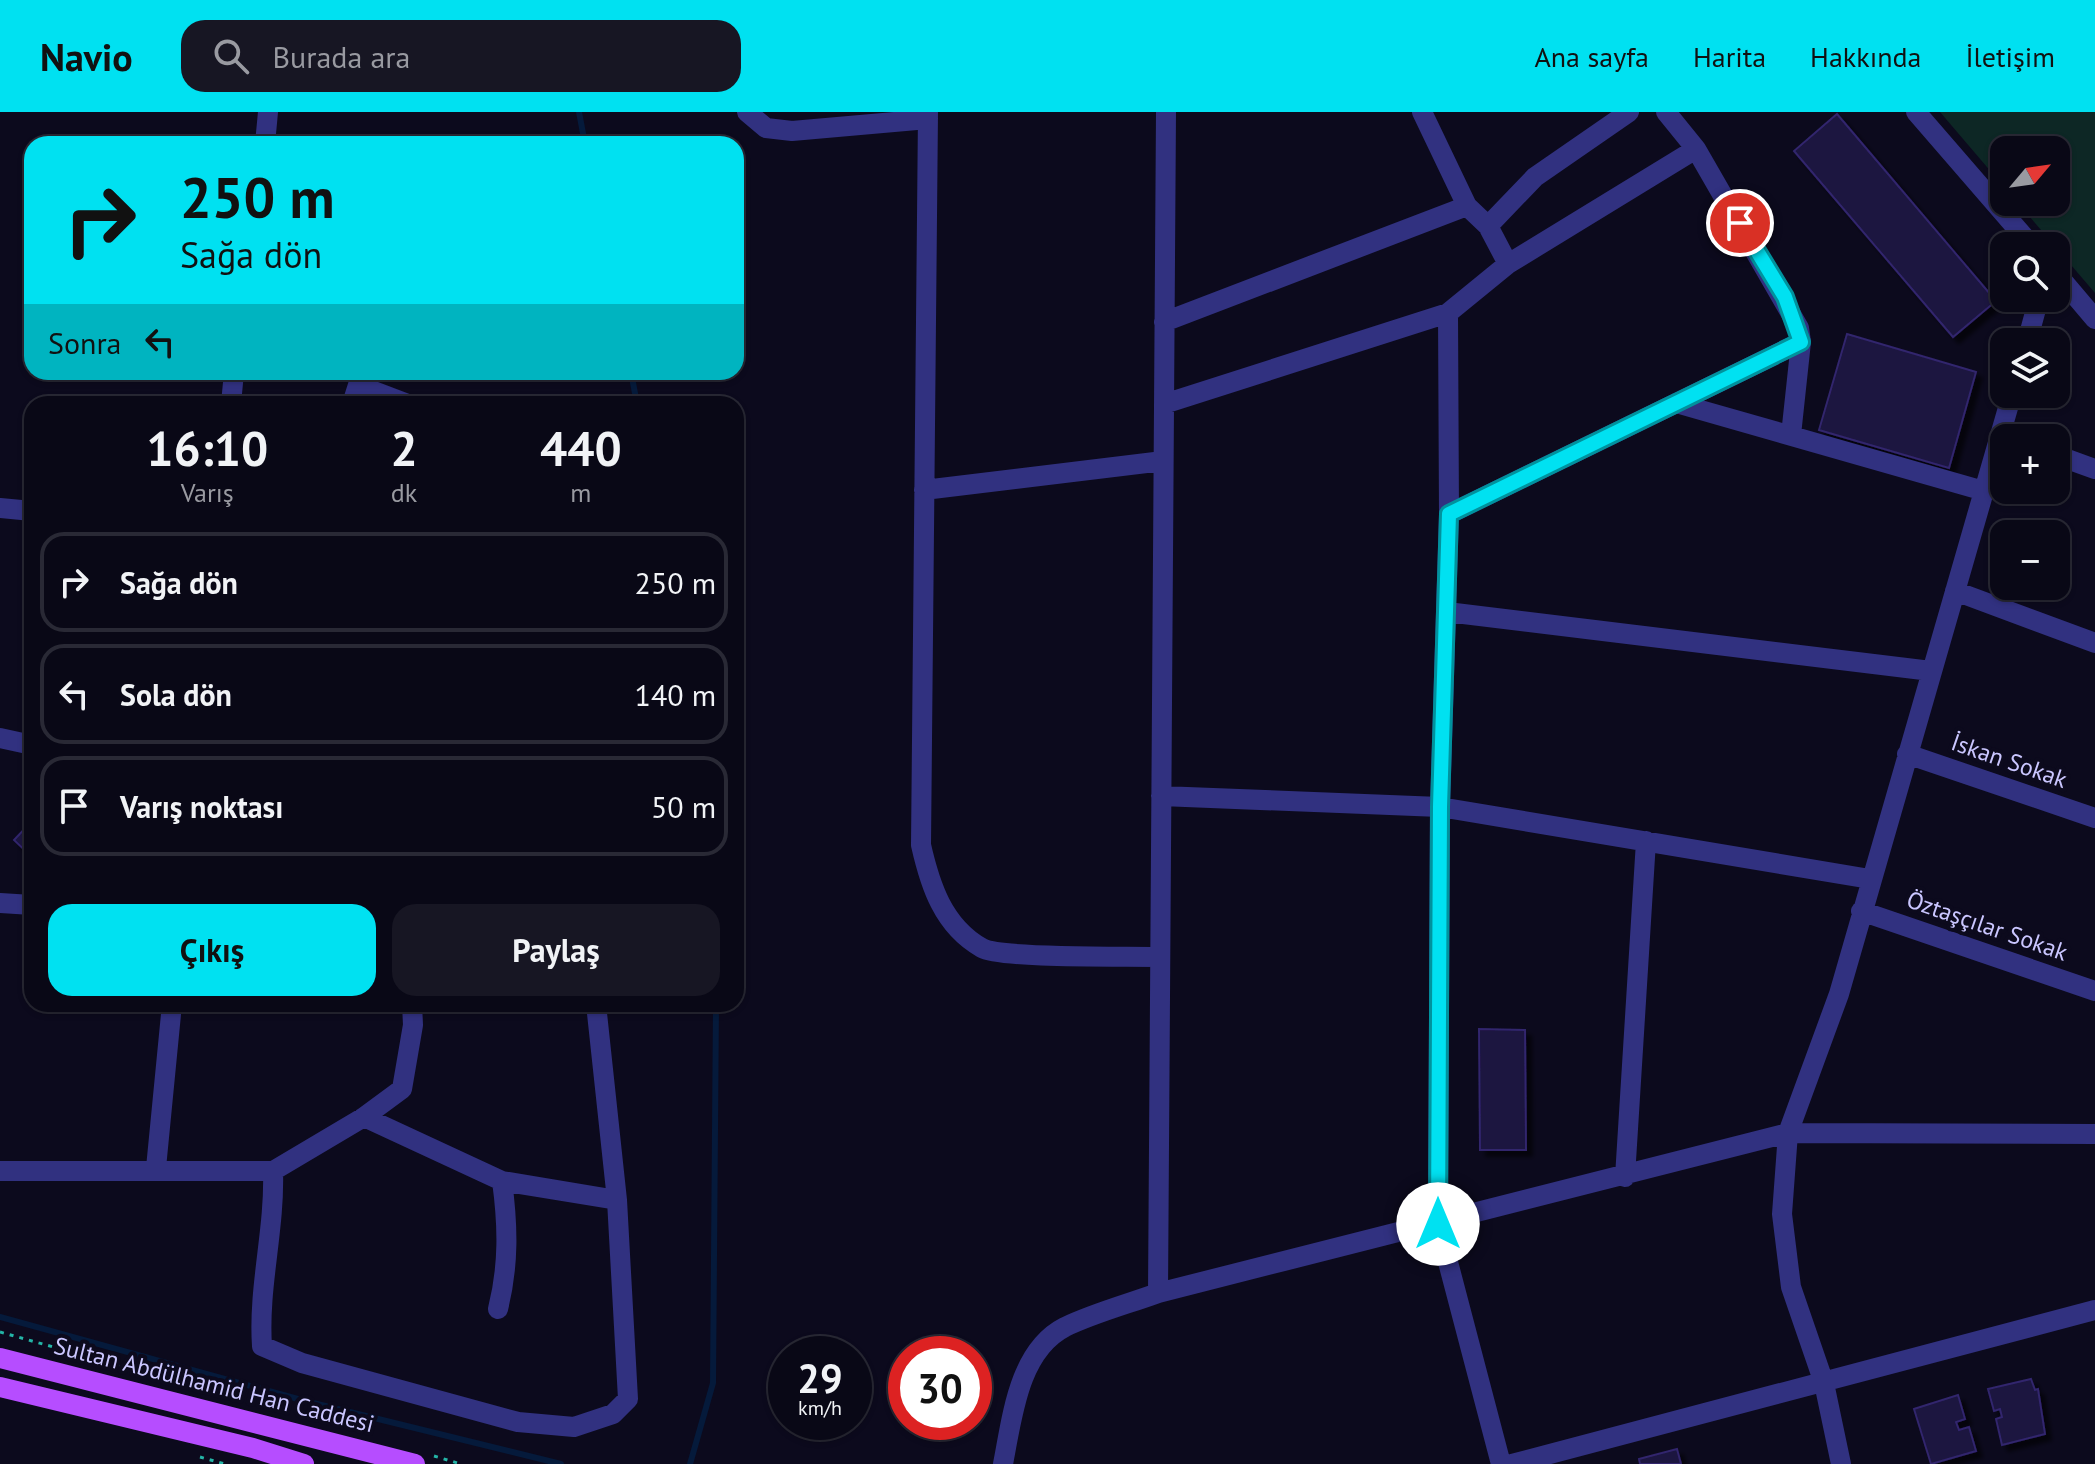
<!DOCTYPE html>
<html lang="tr">
<head>
<meta charset="utf-8">
<style>
	body { margin:0; font-family:"PT Sans",sans-serif; background:#171623; color:#f1f3f6; height:100vh; display:flex; flex-direction:column; font-size:30px; white-space:nowrap }
	* { box-sizing:border-box; margin:0 }
	p { font-size:26px; color:#999aa1 }
	.icon { flex:none; width:44px; height:44px; fill:none; stroke:currentColor; stroke-width:2; stroke-linecap:round; stroke-linejoin:round }
	.map { position:relative; flex:1; overflow:hidden }
	.sheet { position:absolute; left:24px; top:284px; width:720px; height:616px; display:flex; flex-direction:column; background:#090816; border-radius:24px; box-shadow:0 2px 6px #0004,0 0 0 2px #292935 }
	.sheet>* { flex:none }
	.banner { position:absolute; left:24px; top:24px; width:720px; height:244px; border-radius:24px; box-shadow:0 2px 6px #0004,0 0 0 2px #292935; background:#00e1f1; color:#111; overflow:hidden }
	.needle { width:52px; rotate:61deg }
	.fabs { position:absolute; left:1990px; top:24px; display:grid; gap:16px }
	.fabs a { display:grid; place-items:center; width:80px; height:80px; border-radius:16px; background:#090816; box-shadow:0 2px 6px #0004,0 0 0 2px #292935; font-size:40px }
	.speed { position:absolute; left:768px; top:1224px; display:flex; gap:16px; font-size:40px; font-weight:700; text-align:center }
	.speed>* { display:grid; place-content:center; width:104px; height:104px; border-radius:50%; background:#090816; box-shadow:0 2px 6px #0004,0 0 0 2px #292935; line-height:1 }
	.speed small { font-size:20px; font-weight:400 }
	.speed .limit { border:12px solid #d22; background:#fff; color:#111 }
	.pin { position:absolute; display:grid; place-items:center; width:68px; height:68px; color:#fff; margin:-34px; border:4px solid #fff; border-radius:50%; box-shadow:0 2px 8px #0007 }
	.me { position:absolute; width:88px; margin:-44px; rotate:0deg; stroke-linejoin:round; filter:drop-shadow(0 0 6px #0008) }
	.turn { display:flex; align-items:center; gap:28px; height:168px; padding:0 24px; font-size:36px }
	.turn .icon { width:104px; height:104px; stroke-width:2.5 }
	.turn b { display:block; font-size:56px; line-height:68px }
	.then { display:flex; align-items:center; height:76px; padding:0 24px; background:#0003; gap:16px; font-size:30px }
	.eta { display:flex; justify-content:space-evenly; align-items:center; height:136px; text-align:center }
	.eta b { font-size:48px; font-weight:800; line-height:56px }
	.action { display:flex; gap:16px; margin-top:auto; padding:16px 24px }
	.action a { flex:1; height:92px; border-radius:24px; background:#00e1f1; color:#111; font-size:32px; font-weight:800; line-height:92px; text-align:center }
	.action a+a { background:#171623; color:#f1f3f6 }
	ul { padding:0; list-style:none }
	li { display:flex; align-items:center; gap:24px; height:100px; margin:0 16px 12px; padding:0 8px; border:4px solid #292935; border-radius:24px }
	li div { flex:1 }
	li b { display:block; font-size:30px }
	li em { font-style:normal }
	header { display:flex; align-items:center; gap:48px; box-sizing:border-box; height:112px; padding:0 40px; background:#00e1f1; color:#111 }
	header strong { font-size:38px }
	nav { display:flex; gap:44px; margin-inline-start:auto; font-size:28px }
	.search { width:560px; height:72px; background:#171623; display:flex; align-items:center; gap:20px; box-sizing:border-box; padding:0 28px; border-radius:24px; color:#999aa1; font-size:30px }
	.map>svg:first-child { display:block }
</style>
</head>
<body>
<header>
<strong>Navio</strong>
<div class="search"><svg class="icon" aria-label="search" viewBox="0 0 24 24"><circle cx="10" cy="10" r="6"/><path d="M15 15l6 6"/></svg>Burada ara</div>
<nav><a>Ana sayfa</a><a>Harita</a><a>Hakkında</a><a>İletişim</a></nav>
</header>
<div class="map">
<svg width="2095" height="1352" viewBox="0 0 2095 1352">
	<defs>
		<filter id="shadow"><feDropShadow dx="6" dy="6" stdDeviation="2" flood-color="#0009"/></filter>
	</defs>
	<rect width="100%" height="100%" fill="#0c0a1d"/>
	<path fill="#0d2725" d="M 1940,0 L 2095,0 L 2095,181 L 2017,90 L 2056,90 L 2056,38 L 2004,38 L 2004,75 Z"/>
	<g fill="none" stroke-linecap="round" stroke-linejoin="round">
		<path stroke="#051a3b" stroke-width="6" d="M 579,0 L 585,32
			M 631,260 L 637,292
			M 0,1205 L 305,1289 L 561,1352
			M 690,1352 L 713,1271 L 716,892"/>
	</g>
	<path fill="#1c153f" stroke="#31256d" stroke-width="2" filter="url(#shadow)" d="M 1837,2 L 1996,189 L 1953,225 L 1794,39 Z
		M 1847,222 L 1976,260 L 1949,356 L 1819,318 Z
		M 32,709 L 32,745 L 14,728 Z
		M 1479,917 L 1525,918 L 1526,1038 L 1480,1038 Z
		M 2031,1267 L 2035,1278 L 2038,1277 L 2045,1322 L 2002,1333 L 1996,1307 L 2002,1305 L 2000,1297 L 1994,1299 L 1988,1277 Z
		M 1958,1283 L 1965,1307 L 1956,1310 L 1959,1318 L 1969,1315 L 1976,1339 L 1931,1352 L 1914,1297 Z
		M 1677,1337 L 1681,1352 L 1640,1352 L 1639,1347 Z"/>
	<g fill="none" stroke-linecap="round" stroke-linejoin="round">
		<path stroke="#24b5a7" stroke-width="3" stroke-dasharray="4 6" stroke-linecap="butt" d="M 0,1220 L 135,1258
			M 434,1344 L 461,1352
			M 200,1345 L 225,1352"/>
		<path stroke="#313180" stroke-width="20" d="M 747,0 L 766,16 L 792,19 L 928,7
			M 928,0 L 921,733 C 930,773 943,814 982,836 C 1002,847 1129,844 1160,845
			M 1422,0 L 1467,94 L 1488,114 L 1508,152
			M 1666,0 L 1696,37 L 1799,216 L 1801,230 L 1791,323
			M 1916,0 L 2032,134
			M 265,32 L 268,0
			M 1488,114 L 1535,65 L 1629,0
			M 2056,161 L 2095,207
			M 1448,201 L 1449,402 L 1440,695 L 1438,1112 L 1501,1352
			M 1164,210 L 1467,94
			M 2027,230 L 2039,186
			M 1676,291 L 1984,379
			M 231,292 L 234,260
			M 352,292 L 358,273 L 408,292
			M 1164,292 L 1448,201 L 1508,152 L 1696,37
			M 2056,343 L 2095,357
			M 924,378 L 1163,349
			M 0,396 L 32,399
			M 1449,402 L 1801,230
			M 1955,479 L 2095,531
			M 1447,500 L 1931,559
			M 0,626 L 32,633
			M 1907,642 L 2095,706
			M 1161,684 L 1440,695 L 1870,767
			M 0,791 L 32,793
			M 1861,799 L 2095,879
			M 364,1005 L 502,1069 L 617,1088
			M 156,1056 L 172,892
			M 0,1059 L 273,1059 L 364,1005 L 402,977 L 413,913 L 412,892
			M 273,1059 C 275,1118 258,1175 262,1234 L 302,1251 L 518,1310 L 574,1315 L 613,1302 L 628,1287 L 617,1088 L 596,892
			M 1625,1065 L 1646,729
			M 1158,1181 L 1166,0
			M 498,1197 C 509,1153 508,1113 502,1069
			M 1003,1352 C 1012,1307 1018,1239 1065,1215 C 1094,1201 1128,1192 1158,1181 L 1788,1021 L 2095,1022
			M 1512,1352 L 2095,1198
			M 1841,1352 L 1824,1271 L 1791,1175 L 1782,1102 L 1788,1021 L 1839,882 L 2012,282"/>
		<path stroke="#b64dff" stroke-width="20" d="M 0,1246 L 415,1352
			M 0,1275 L 253,1336 L 304,1352"/>
	</g>
	<g fill="none" stroke-linecap="round" stroke-linejoin="round">
		<g stroke="#00929d" stroke-width="20">
			<path id="route" d="M 1438,1112 L 1440,695 L 1449,402 L 1801,230 L 1785,185 L 1740,111"/>
		</g>
		<use href="#route" stroke="#00e1f1" stroke-width="14"/>
	</g>
	<g text-anchor="middle" stroke-width="8" stroke-linejoin="round" paint-order="stroke">
		<g font-size="24" fill="#cac6ff" stroke="#0c0a1d">
			<text transform="translate(2009 649) rotate(19)" y="8">İskan Sokak</text>
			<text transform="translate(1987 814) rotate(19)" y="8">Öztaşçılar Sokak</text>
			<text transform="translate(214 1273) rotate(14)" y="8">Sultan Abdülhamid Han Caddesi</text>
		</g>
	</g>
</svg>
<div class="fabs">
<a><svg class="needle" viewBox="-14 -14 28 28"><path d="M0-13l5 13h-10z" fill="#e53935"/><path d="M0 13l5-13h-10z" fill="#999aa1"/></svg></a>
<a><svg class="icon" aria-label="search" viewBox="0 0 24 24"><circle cx="10" cy="10" r="6"/><path d="M15 15l6 6"/></svg></a>
<a><svg class="icon" aria-label="layers" viewBox="0 0 24 24"><path d="M12 4l9 5-9 5-9-5zM3 14l9 5 9-5"/></svg></a>
<a>+</a>
<a>−</a>
</div>
<div class="speed"><div>29<small>km/h</small></div><div class="limit">30</div></div>
<div class="pin" style="left:1740px;top:111px;background:#d93025"><svg class="icon" aria-label="arrive" viewBox="0 0 24 24"><path d="M6 21V4h12l-3 4 3 4H6"/></svg></div>
<svg class="me" style="left:1438px;top:1112px" viewBox="-20 -20 40 40"><circle r="19" fill="#fff"/><path d="M0-13L10 11 0 6-10 11z" fill="#00e1f1"/></svg>
<div class="banner">
<div class="turn"><svg class="icon" aria-label="right" viewBox="0 0 24 24"><path d="M7 20v-9h11M14 6l5 5-5 5"/></svg><div><b>250 m</b>Sağa dön</div></div>
<div class="then">Sonra<svg class="icon" aria-label="left" viewBox="0 0 24 24"><path d="M17 20v-9H6M10 6l-5 5 5 5"/></svg></div>
</div>
<section class="sheet">
<div class="eta">
<div><b>16:10</b><p>Varış</p></div>
<div><b>2</b><p>dk</p></div>
<div><b>440</b><p>m</p></div>
</div>
<ul>
<li><svg class="icon" aria-label="right" viewBox="0 0 24 24"><path d="M7 20v-9h11M14 6l5 5-5 5"/></svg><div><b>Sağa dön</b></div><em>250 m</em></li>
<li><svg class="icon" aria-label="left" viewBox="0 0 24 24"><path d="M17 20v-9H6M10 6l-5 5 5 5"/></svg><div><b>Sola dön</b></div><em>140 m</em></li>
<li><svg class="icon" aria-label="arrive" viewBox="0 0 24 24"><path d="M6 21V4h12l-3 4 3 4H6"/></svg><div><b>Varış noktası</b></div><em>50 m</em></li>
</ul>
<div class="action"><a>Çıkış</a><a>Paylaş</a></div>
</section>
</div>
</body>
</html>
